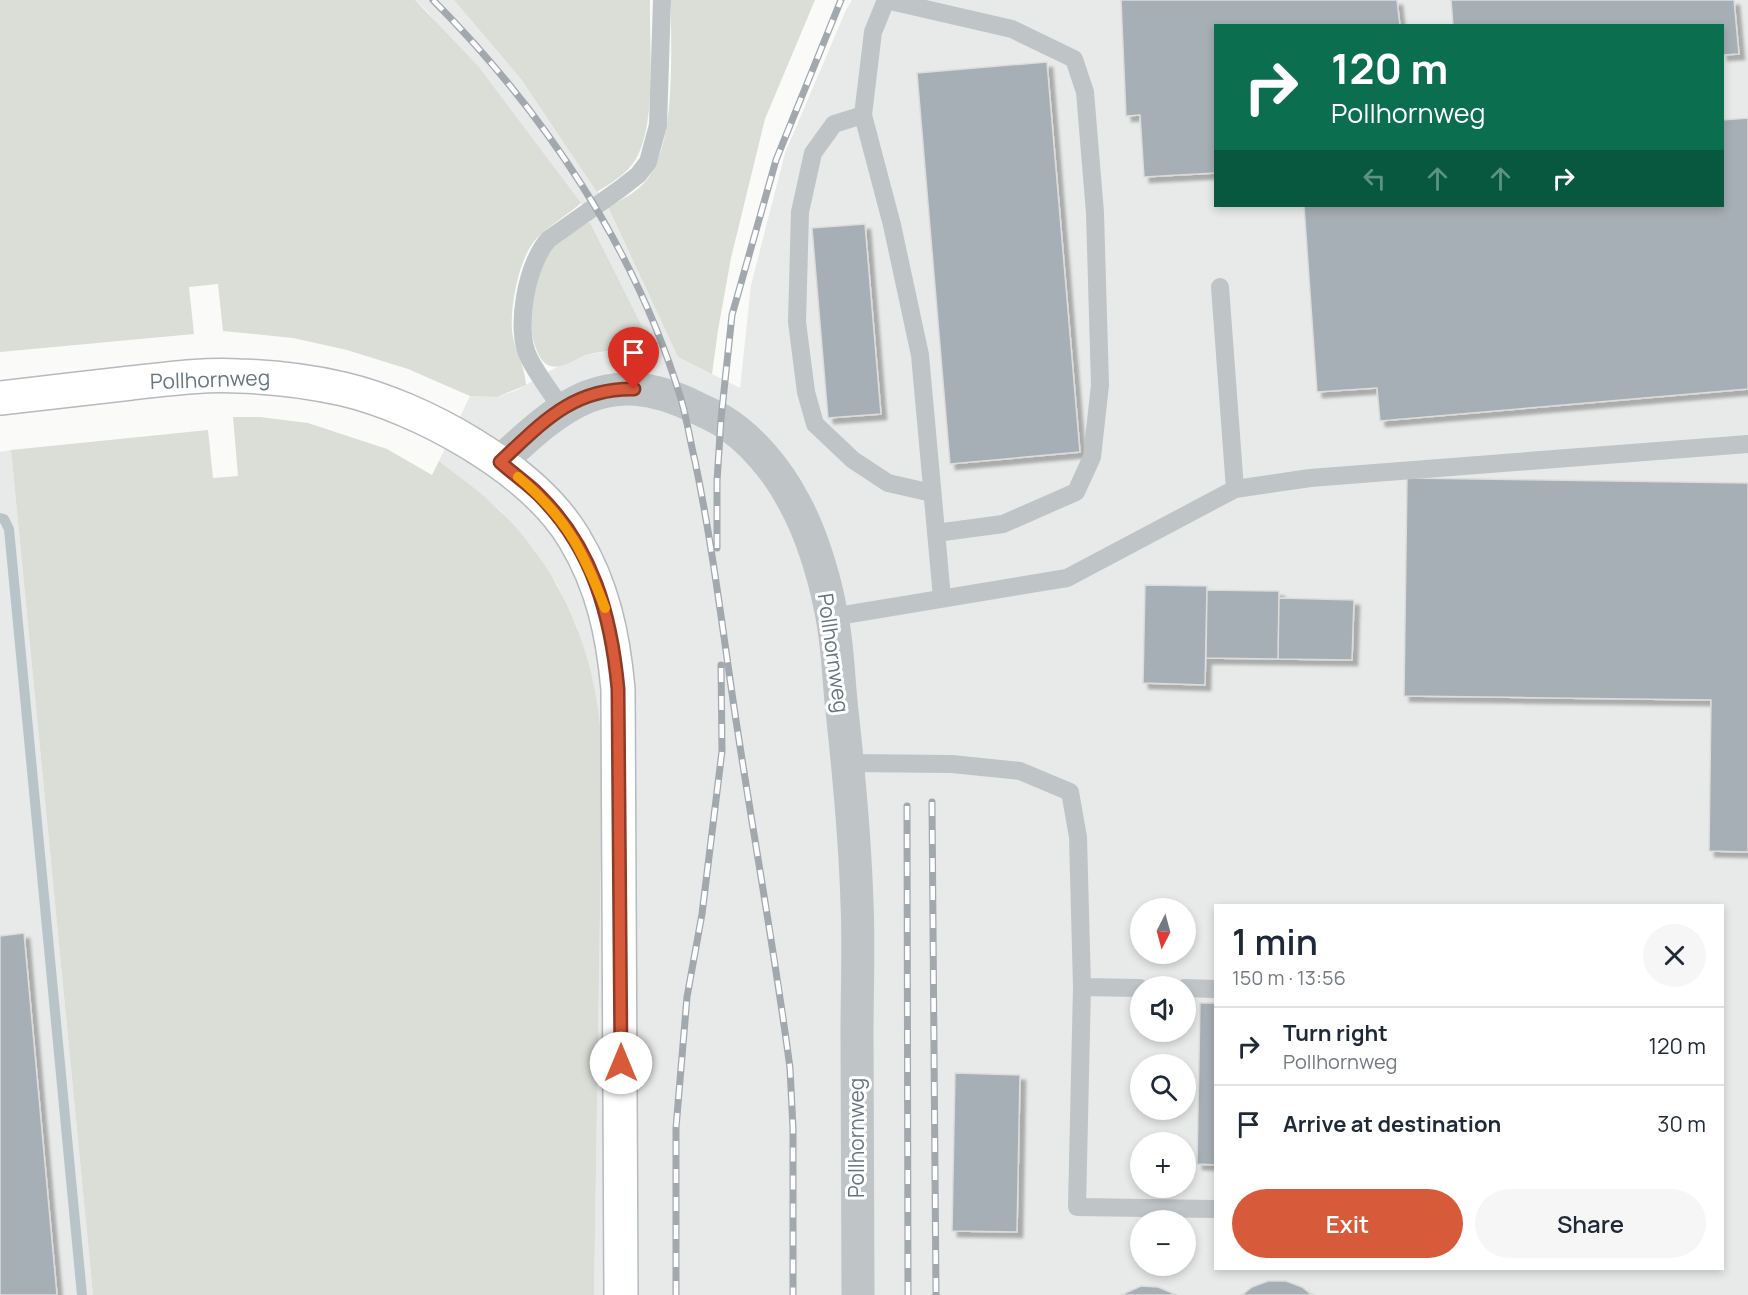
<!DOCTYPE html>
<html lang="en">
<head>
<meta charset="utf-8">
<style>
	body { margin:0; font-family:Manrope,sans-serif; background:#f6f6f7; color:#1f2937; height:100vh; display:flex; flex-direction:column; font-size:22px; white-space:nowrap }
	* { box-sizing:border-box; margin:0 }
	p { font-size:20px; color:#747a83 }
	.icon { flex:none; width:33px; height:33px; fill:none; stroke:currentColor; stroke-width:2; stroke-linecap:round; stroke-linejoin:round }
	.map { position:relative; flex:1; overflow:hidden }
	.panel { position:absolute; left:1214px; top:904px; width:510px; height:366px; display:flex; flex-direction:column; background:#fff; border-radius:0px; box-shadow:0 3px 9px #0003 }
	.panel>* { flex:none }
	.guide { position:absolute; left:1214px; top:24px; width:510px; height:183px; border-radius:0px; box-shadow:0 3px 9px #0003; background:#0b6e4f; color:#fff; overflow:hidden }
	.needle { width:39px; rotate:186deg }
	.tools { position:absolute; left:1130px; top:898px; display:grid; gap:12px }
	.tools a { display:grid; place-items:center; width:66px; height:66px; border-radius:50%; background:#fff; box-shadow:0 3px 9px #0003; font-size:30px }
	.pin { position:absolute; display:grid; place-items:center; width:51px; height:51px; color:#fff; margin:-62px -26px; border-radius:50% 50% 50% 0; rotate:-45deg; box-shadow:0 0 6px #0007 }
	.pin .icon { rotate:45deg }
	.me { position:absolute; width:66px; margin:-33px; rotate:0deg; stroke-linejoin:round; filter:drop-shadow(0 0 4px #0008) }
	.turn { display:flex; align-items:center; gap:21px; height:126px; padding:0 18px; font-size:27px }
	.turn .icon { width:78px; height:78px; stroke-width:2.5 }
	.turn b { display:block; font-size:42px; line-height:51px }
	.lanes { display:flex; align-items:center; height:57px; padding:0 18px; background:#0003; justify-content:center; gap:30px; direction:ltr }
	.lanes .off { opacity:.35 }
	.round { display:grid; place-items:center; flex:none; width:63px; height:63px; border-radius:32px; background:#f6f6f7 }
	.summary { display:flex; align-items:center; justify-content:space-between; height:102px; padding:0 18px }
	h1 { font-size:36px; font-weight:600; line-height:45px }
	.primary-button { display:flex; gap:12px; margin-top:auto; padding:12px 18px }
	.primary-button a { flex:1; height:69px; border-radius:36px; background:#d75b3a; color:#fff; font-size:24px; font-weight:600; line-height:69px; text-align:center }
	.primary-button a+a { background:#f6f6f7; color:#1f2937 }
	ul { padding:0; list-style:none }
	li { display:flex; align-items:center; gap:18px; height:78px; padding:0 18px; border-top:2px solid #e0e1e3 }
	li div { flex:1 }
	li b { display:block; font-size:22px }
	li em { font-style:normal }
	.map>svg:first-child { display:block }
</style>
</head>
<body>
<div class="map">
<svg width="1748" height="1295" viewBox="0 0 1748 1295">
	<defs>
		<filter id="shadow"><feDropShadow dx="5.5" dy="5.5" stdDeviation="1.5" flood-color="#0004"/></filter>
	</defs>
	<rect width="100%" height="100%" fill="#fafaf8"/>
	<path fill="#e8e9e9" fill-rule="evenodd" d="M 415,0 L 454,0 L 521,79 L 608,207 L 678,357 L 740,388 L 751,285 L 785,153 L 846,10 L 852,0 L 1748,0 L 1748,1295 L 594,1295 L 602,791 L 577,627 L 558,586 L 534,549 L 500,510 L 439,461 L 470,396 L 497,397 L 517,390 L 557,367 L 587,355 L 610,351 L 654,352 L 581,203 L 426,10 ZM 1215,26 L 1722,26 L 1722,206 L 1215,206 ZM 1215,906 L 1722,906 L 1722,1269 L 1215,1269 ZM 1140,909 L 1185,909 L 1185,954 L 1140,954 ZM 1140,987 L 1185,987 L 1185,1032 L 1140,1032 ZM 1140,1065 L 1185,1065 L 1185,1110 L 1140,1110 ZM 1140,1143 L 1185,1143 L 1185,1188 L 1140,1188 ZM 1140,1221 L 1185,1221 L 1185,1266 L 1140,1266 Z
		M 11,450 L 93,1295 L 0,1295 L 0,452 Z"/>
	<path fill="#daded7" d="M 0,0 L 415,0 L 478,66 L 581,203 C 567,215 550,225 537,238 C 519,256 510,306 512,331 C 514,349 525,366 526,385 L 497,397 L 470,396 L 408,369 L 347,350 L 293,338 L 223,331 L 218,284 L 189,287 L 194,334 L 0,352 Z
		M 454,0 L 650,0 C 649,43 657,123 636,159 C 627,174 611,183 597,192 L 521,79 Z
		M 671,0 L 815,0 L 765,119 L 731,258 L 718,330 L 712,374 L 678,357 L 608,207 C 618,201 630,196 639,188 C 679,155 670,49 671,0 Z
		M 590,222 L 655,353 C 634,349 607,349 586,355 C 575,359 560,371 548,365 C 542,362 539,356 537,351 C 523,320 534,257 561,236 C 569,230 581,226 590,222 Z
		M 233,417 L 260,417 L 308,423 L 387,449 L 432,475 L 439,461 C 459,477 481,492 499,510 C 558,566 593,646 600,727 C 601,748 601,769 602,791 L 594,1295 L 93,1295 L 11,450 L 208,430 L 213,478 L 238,476 Z"/>
	<g fill="none" stroke-linecap="round" stroke-linejoin="round">
		<path stroke="#b8c4c7" stroke-width="10" d="M 0,518 L 4,519 L 9,529 L 82,1295"/>
	</g>
	<path fill="#a6afb5" stroke="#dcdcda" stroke-width="1.5" filter="url(#shadow)" d="M 1121,0 L 1397,0 L 1400,26 L 1215,26 L 1215,173 L 1144,177 L 1140,115 L 1126,116 Z
		M 1451,0 L 1734,0 L 1739,54 L 1722,55 L 1722,26 L 1453,26 Z
		M 1047,62 L 1080,452 L 950,464 L 917,73 Z
		M 1748,118 L 1748,389 L 1380,421 L 1377,388 L 1317,392 L 1304,206 L 1722,206 L 1722,120 Z
		M 865,224 L 881,414 L 828,418 L 812,228 Z
		M 1407,478 L 1748,483 L 1748,852 L 1709,851 L 1711,700 L 1404,696 Z
		M 1145,585 L 1207,586 L 1205,685 L 1143,683 Z
		M 1207,590 L 1279,591 L 1278,659 L 1206,658 Z
		M 1279,598 L 1354,600 L 1352,660 L 1278,659 Z
		M 24,933 L 57,1295 L 0,1295 L 0,936 Z
		M 1200,1003 L 1215,1003 L 1215,1165 L 1197,1164 Z
		M 955,1073 L 1020,1075 L 1017,1232 L 952,1231 Z
		M 1268,1281 L 1286,1281 L 1302,1287 L 1312,1295 L 1242,1295 L 1252,1287 Z
		M 1141,1286 L 1158,1287 L 1177,1295 L 1121,1295 Z"/>
	<g fill="none" stroke-linecap="round" stroke-linejoin="round">
		<g stroke="#b4babe" stroke-width="36">
			<path id="secondary" d="M 0,398 C 44,393 87,388 131,383 C 167,379 203,374 239,376 C 274,377 308,381 343,389 C 420,407 532,468 574,538 C 603,586 613,635 618,689 L 621,1295"/>
		</g>
		<path stroke="#bfc4c7" stroke-width="18" d="M 886,0 L 1012,29 L 1074,59 L 1085,92 L 1095,213 L 1100,385 L 1092,457 L 1076,492 L 1003,524 L 936,533
			M 886,0 L 873,32 L 863,115 L 892,225 L 920,355 L 942,598
			M 863,115 L 834,124 L 813,153 L 800,212 L 797,322 L 806,392 L 815,424 L 853,460 L 888,483 L 932,493
			M 562,409 C 551,392 538,376 529,358 C 514,329 527,262 549,239 L 620,189 L 638,175 L 648,162 L 658,125 L 662,0
			M 1235,489 L 1310,478 L 1748,444
			M 832,617 L 1067,578 L 1235,489 L 1220,287
			M 848,763 L 952,764 L 1020,771 L 1070,792 L 1078,837 L 1082,987 L 1140,988
			M 1082,987 L 1077,1207 L 1215,1209
			M 1185,988 L 1215,989"/>
		<path stroke="#bfc4c7" stroke-width="33" d="M 500,462 C 562,404 607,364 695,407 C 703,411 713,415 721,420 C 751,438 778,471 794,502 C 810,530 824,575 830,607 C 838,640 838,677 842,711 C 849,775 855,839 857,903 C 859,946 857,989 857,1032 C 857,1120 858,1207 858,1295"/>
		<use href="#secondary" stroke="#fff" stroke-width="33"/>
		<g stroke="#a1a8ae" stroke-width="7">
			<path id="rail" d="M 433,0 C 544,112 635,247 681,399 C 687,419 690,441 695,461 C 712,543 722,625 734,707 C 752,828 774,947 790,1068 L 793,1129 L 793,1295
				M 717,548 L 717,481 L 721,419 L 732,315 L 776,160 L 841,0
				M 932,802 L 936,1295
				M 907,806 L 908,1295
				M 676,1295 L 676,1128 L 687,997 L 702,914 L 722,751 L 721,665"/>
		</g>
		<use href="#rail" stroke="#fff" stroke-width="4.5" stroke-dasharray="14" stroke-linecap="butt"/>
	</g>
	<g fill="none" stroke-linecap="round" stroke-linejoin="round">
		<g stroke="#8c3b26" stroke-width="15">
			<path id="route" d="M 621,1063 L 618,689 C 611,615 593,548 538,494 C 527,483 512,473 500,462 C 542,423 572,388 634,389"/>
		</g>
		<use href="#route" stroke="#d75b3a" stroke-width="10"/>
		<path stroke="#f59e0b" stroke-width="10" d="M 518,477 C 566,517 583,551 605,608"/>
	</g>
	<g text-anchor="middle" stroke-width="6" stroke-linejoin="round" paint-order="stroke">
		<g font-size="21" fill="#667681" stroke="#fff">
			<text transform="translate(210 380) rotate(-2)" y="7">Pollhornweg</text>
			<text transform="translate(833 653) rotate(82)" y="7">Pollhornweg</text>
			<text transform="translate(857 1138) rotate(-90)" y="7">Pollhornweg</text>
		</g>
	</g>
</svg>
<div class="tools">
<a><svg class="needle" viewBox="-14 -14 28 28"><path d="M0-13l5 13h-10z" fill="#e53935"/><path d="M0 13l5-13h-10z" fill="#747a83"/></svg></a>
<a><svg class="icon" aria-label="sound" viewBox="0 0 24 24"><path d="M4 9h4l5-4v14l-5-4H4zM17 9q2 3 0 6"/></svg></a>
<a><svg class="icon" aria-label="search" viewBox="0 0 24 24"><circle cx="10" cy="10" r="6"/><path d="M15 15l6 6"/></svg></a>
<a>+</a>
<a>−</a>
</div>
<div class="pin" style="left:634px;top:389px;background:#d93025"><svg class="icon" aria-label="arrive" viewBox="0 0 24 24"><path d="M6 21V4h12l-3 4 3 4H6"/></svg></div>
<svg class="me" style="left:621px;top:1063px" viewBox="-20 -20 40 40"><circle r="19" fill="#fff"/><path d="M0-13L10 11 0 6-10 11z" fill="#d75b3a"/></svg>
<div class="guide">
<div class="turn"><svg class="icon" aria-label="right" viewBox="0 0 24 24"><path d="M7 20v-9h11M14 6l5 5-5 5"/></svg><div><b>120 m</b>Pollhornweg</div></div>
<div class="lanes"><svg class="icon off" aria-label="left" viewBox="0 0 24 24"><path d="M17 20v-9H6M10 6l-5 5 5 5"/></svg><svg class="icon off" aria-label="ahead" viewBox="0 0 24 24"><path d="M12 20V5M6 11l6-6 6 6"/></svg><svg class="icon off" aria-label="ahead" viewBox="0 0 24 24"><path d="M12 20V5M6 11l6-6 6 6"/></svg><svg class="icon" aria-label="right" viewBox="0 0 24 24"><path d="M7 20v-9h11M14 6l5 5-5 5"/></svg></div>
</div>
<section class="panel">
<div class="summary"><div><h1>1 min</h1><p>150 m · 13:56</p></div><a class="round"><svg class="icon" aria-label="close" viewBox="0 0 24 24"><path d="M6 6l12 12M18 6L6 18"/></svg></a></div>
<ul>
<li><svg class="icon" aria-label="right" viewBox="0 0 24 24"><path d="M7 20v-9h11M14 6l5 5-5 5"/></svg><div><b>Turn right</b><p>Pollhornweg</p></div><em>120 m</em></li>
<li><svg class="icon" aria-label="arrive" viewBox="0 0 24 24"><path d="M6 21V4h12l-3 4 3 4H6"/></svg><div><b>Arrive at destination</b></div><em>30 m</em></li>
</ul>
<div class="primary-button"><a>Exit</a><a>Share</a></div>
</section>
</div>
</body>
</html>
